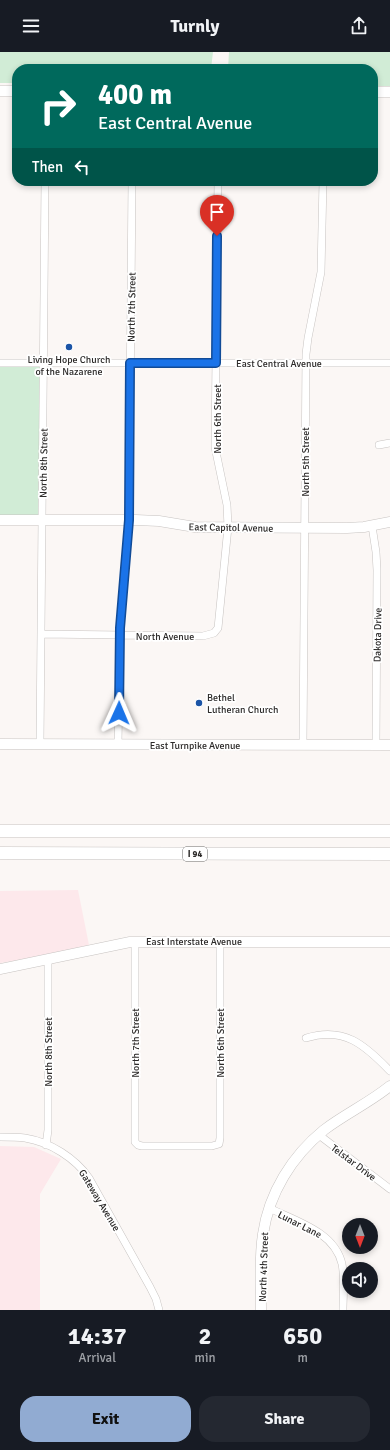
<!DOCTYPE html>
<html lang="en">
<head>
<meta charset="utf-8">
<style>
	body { margin:0; font-family:Signika,sans-serif; background:#242831; color:#f1f3f6; height:100vh; display:flex; flex-direction:column; font-size:15px; white-space:nowrap }
	* { box-sizing:border-box; margin:0 }
	p { font-size:13px; color:#9ea1a6 }
	.icon { flex:none; width:22px; height:22px; fill:none; stroke:currentColor; stroke-width:2; stroke-linecap:round; stroke-linejoin:round }
	.map { position:relative; height:1258px; overflow:hidden }
	.details { display:flex; flex-direction:column; background:#171b24; flex:1 }
	.details>* { flex:none }
	.hud { position:absolute; left:12px; top:12px; width:366px; height:122px; border-radius:16px; box-shadow:0 2px 6px #0003; background:#00695c; color:#fff; overflow:hidden }
	.needle { width:26px; rotate:180deg }
	.tools { position:absolute; left:342px; top:1166px; display:grid; gap:8px }
	.tools a { display:grid; place-items:center; width:36px; height:36px; border-radius:50%; background:#171b24; box-shadow:0 2px 6px #0003; font-size:20px }
	.pin { position:absolute; display:grid; place-items:center; width:34px; height:34px; color:#fff; margin:-41px -17px; border-radius:50% 50% 50% 0; rotate:-45deg; box-shadow:0 0 4px #0007 }
	.pin .icon { rotate:45deg }
	.me { position:absolute; width:44px; margin:-22px; rotate:1deg; stroke-linejoin:round; filter:drop-shadow(0 0 3px #0008) }
	.turn { display:flex; align-items:center; gap:14px; height:84px; padding:0 20px; font-size:18px }
	.turn .icon { width:52px; height:52px; stroke-width:2.5 }
	.turn b { display:block; font-size:28px; line-height:34px }
	.then { display:flex; align-items:center; height:38px; padding:0 20px; background:#0003; gap:8px; font-size:15px }
	.eta { display:flex; justify-content:space-evenly; align-items:center; height:68px; text-align:center }
	.eta b { font-size:24px; font-weight:700; line-height:28px }
	.button { display:flex; gap:8px; margin-top:auto; padding:8px 20px }
	.button a { flex:1; height:46px; border-radius:16px; background:#91abd2; color:#111; font-size:16px; font-weight:700; line-height:46px; text-align:center }
	.button a+a { background:#242831; color:#f1f3f6 }
	header { display:flex; justify-content:space-between; align-items:center; height:52px; padding:0 20px; background:#171b24; font-size:18px; font-weight:700 }
	.map>svg:first-child { display:block }
</style>
</head>
<body>
<header><svg class="icon" aria-label="menu" viewBox="0 0 24 24"><path d="M4 6h16M4 12h16M4 18h16"/></svg>Turnly<svg class="icon" aria-label="share" viewBox="0 0 24 24"><path d="M12 15V3M7 8l5-5 5 5M5 13v7h14v-7"/></svg></header>
<div class="map">
<svg width="390" height="1258" viewBox="0 0 390 1258">
	<rect width="100%" height="100%" fill="#fbf7f5"/>
	<path fill="#fde8eb" d="M 78,838 L 89,893 L 51,903 L 0,911 L 0,839 Z
		M 0,1094 L 34,1095 L 61,1107 L 40,1142 L 40,1258 L 0,1258 Z"/>
	<path fill="#d1ecd6" d="M 0,0 L 213,0 L 211,17 L 17,17 L 17,31 L 0,31 Z
		M 229,0 L 390,0 L 390,34 L 373,34 L 373,17 L 228,17 Z
		M 0,311 L 44,311 L 43,468 L 0,468 Z"/>
	<g fill="none" stroke-linecap="round" stroke-linejoin="round">
		<g stroke="#c7c3c1" stroke-width="8">
			<path id="street" d="M 0,311 L 390,311
				M 379,393 L 390,391
				M 372,474 L 376,500 L 377,518 L 376,693
				M 41,582 L 203,584 L 214,581 L 218,576 L 228,475 L 227,453 L 215,395 L 218,129
				M 40,692 L 45,129
				M 118,692 L 120,576 L 129,468 L 132,129
				M 303,693 L 306,302 L 308,286 L 321,220 L 323,129
				M 135,889 L 135,1090 L 138,1093 L 142,1094 L 212,1094 L 219,1092 L 220,1086 L 220,890
				M 306,986 C 344,974 365,993 390,1019
				M 319,1083 L 390,1137
				M 0,1085 C 8,1085 17,1085 25,1086 C 50,1090 75,1106 89,1126 L 150,1235 L 156,1247 L 159,1258
				M 46,1093 L 48,1078 L 48,907
				M 269,1156 C 296,1169 335,1180 342,1212 C 345,1227 343,1243 343,1258"/>
		</g>
		<g stroke="#c7c3c1" stroke-width="11">
			<path id="secondary" d="M 0,39 L 17,39
				M 373,40 L 390,40
				M 0,468 L 136,468 L 159,469 L 195,475 L 347,476 L 364,475 L 390,470
				M 0,692 L 390,693
				M 0,917 L 130,890 L 390,890
				M 261,1258 C 261,1233 259,1207 263,1182 C 269,1141 292,1104 324,1078 C 345,1062 369,1051 390,1034"/>
		</g>
		<g stroke="#c7c3c1" stroke-width="13">
			<path id="highway" d="M 0,779 L 390,779
				M 0,801 L 390,802"/>
		</g>
		<use href="#street" stroke="#fff" stroke-width="7"/>
		<use href="#secondary" stroke="#fff" stroke-width="10"/>
		<use href="#highway" stroke="#fff" stroke-width="12"/>
	</g>
	<g fill="none" stroke-linecap="round" stroke-linejoin="round">
		<g stroke="#114b97" stroke-width="10">
			<path id="route" d="M 119,661 L 120,576 L 129,468 L 130,311 L 216,311 L 217,184"/>
		</g>
		<use href="#route" stroke="#1a73e8" stroke-width="7"/>
	</g>
	<g fill="#1b54a6" stroke="#fff" stroke-width="1.5">
		<circle cx="69" cy="295" r="4"/>
		<circle cx="199" cy="651" r="4"/>
	</g>
	<g text-anchor="middle" stroke-width="3.5" stroke-linejoin="round" paint-order="stroke">
		<rect fill="#fff" stroke="#6b6a69" stroke-width="1" x="183" y="795" width="24" height="14" rx="3"/>
		<g font-size="9" font-weight="bold" fill="#2c2a29">
			<text x="195" y="805">I 94</text>
		</g>
		<g font-size="10" fill="#2c2a29" stroke="#fff">
			<text transform="translate(131 255) rotate(-89)" y="4">North 7th Street</text>
			<text x="279" y="315">East Central Avenue</text>
			<text transform="translate(217 367) rotate(-90)" y="4">North 6th Street</text>
			<text transform="translate(305 410) rotate(-90)" y="4">North 5th Street</text>
			<text transform="translate(43 411) rotate(-89)" y="4">North 8th Street</text>
			<text transform="translate(231 475) rotate(1)" y="4">East Capitol Avenue</text>
			<text transform="translate(377 583) rotate(-89)" y="4">Dakota Drive</text>
			<text x="165" y="588">North Avenue</text>
			<text x="195" y="697">East Turnpike Avenue</text>
			<text x="194" y="893">East Interstate Avenue</text>
			<text transform="translate(135 991) rotate(-90)" y="4">North 7th Street</text>
			<text transform="translate(220 991) rotate(-90)" y="4">North 6th Street</text>
			<text transform="translate(48 1000) rotate(-90)" y="4">North 8th Street</text>
			<text transform="translate(354 1110) rotate(37)" y="4">Telstar Drive</text>
			<text transform="translate(100 1148) rotate(59)" y="4">Gateway Avenue</text>
			<text transform="translate(300 1172) rotate(27)" y="4">Lunar Lane</text>
			<text transform="translate(263 1215) rotate(-88)" y="4">North 4th Street</text>
		</g>
		<g font-size="10" fill="#2c2a29" stroke="#fff">
			<text x="69" y="311">Living Hope Church<tspan x="69" dy="12">of the Nazarene</tspan></text>
			<text x="207" y="649" text-anchor="start">Bethel<tspan x="207" dy="12">Lutheran Church</tspan></text>
		</g>
	</g>
</svg>
<div class="tools">
<a><svg class="needle" viewBox="-14 -14 28 28"><path d="M0-13l5 13h-10z" fill="#e53935"/><path d="M0 13l5-13h-10z" fill="#9ea1a6"/></svg></a>
<a><svg class="icon" aria-label="sound" viewBox="0 0 24 24"><path d="M4 9h4l5-4v14l-5-4H4zM17 9q2 3 0 6"/></svg></a>
</div>
<div class="pin" style="left:217px;top:184px;background:#d93025"><svg class="icon" aria-label="arrive" viewBox="0 0 24 24"><path d="M6 21V4h12l-3 4 3 4H6"/></svg></div>
<svg class="me" style="left:119px;top:661px" viewBox="-20 -20 40 40"><path d="M0-17L14 15 0 8-14 15z" fill="#1a73e8" stroke="#fff" stroke-width="4"/></svg>
<div class="hud">
<div class="turn"><svg class="icon" aria-label="right" viewBox="0 0 24 24"><path d="M7 20v-9h11M14 6l5 5-5 5"/></svg><div><b>400 m</b>East Central Avenue</div></div>
<div class="then">Then<svg class="icon" aria-label="left" viewBox="0 0 24 24"><path d="M17 20v-9H6M10 6l-5 5 5 5"/></svg></div>
</div>
</div>
<section class="details">
<div class="eta">
<div><b>14:37</b><p>Arrival</p></div>
<div><b>2</b><p>min</p></div>
<div><b>650</b><p>m</p></div>
</div>
<div class="button"><a>Exit</a><a>Share</a></div>
</section>
</body>
</html>
